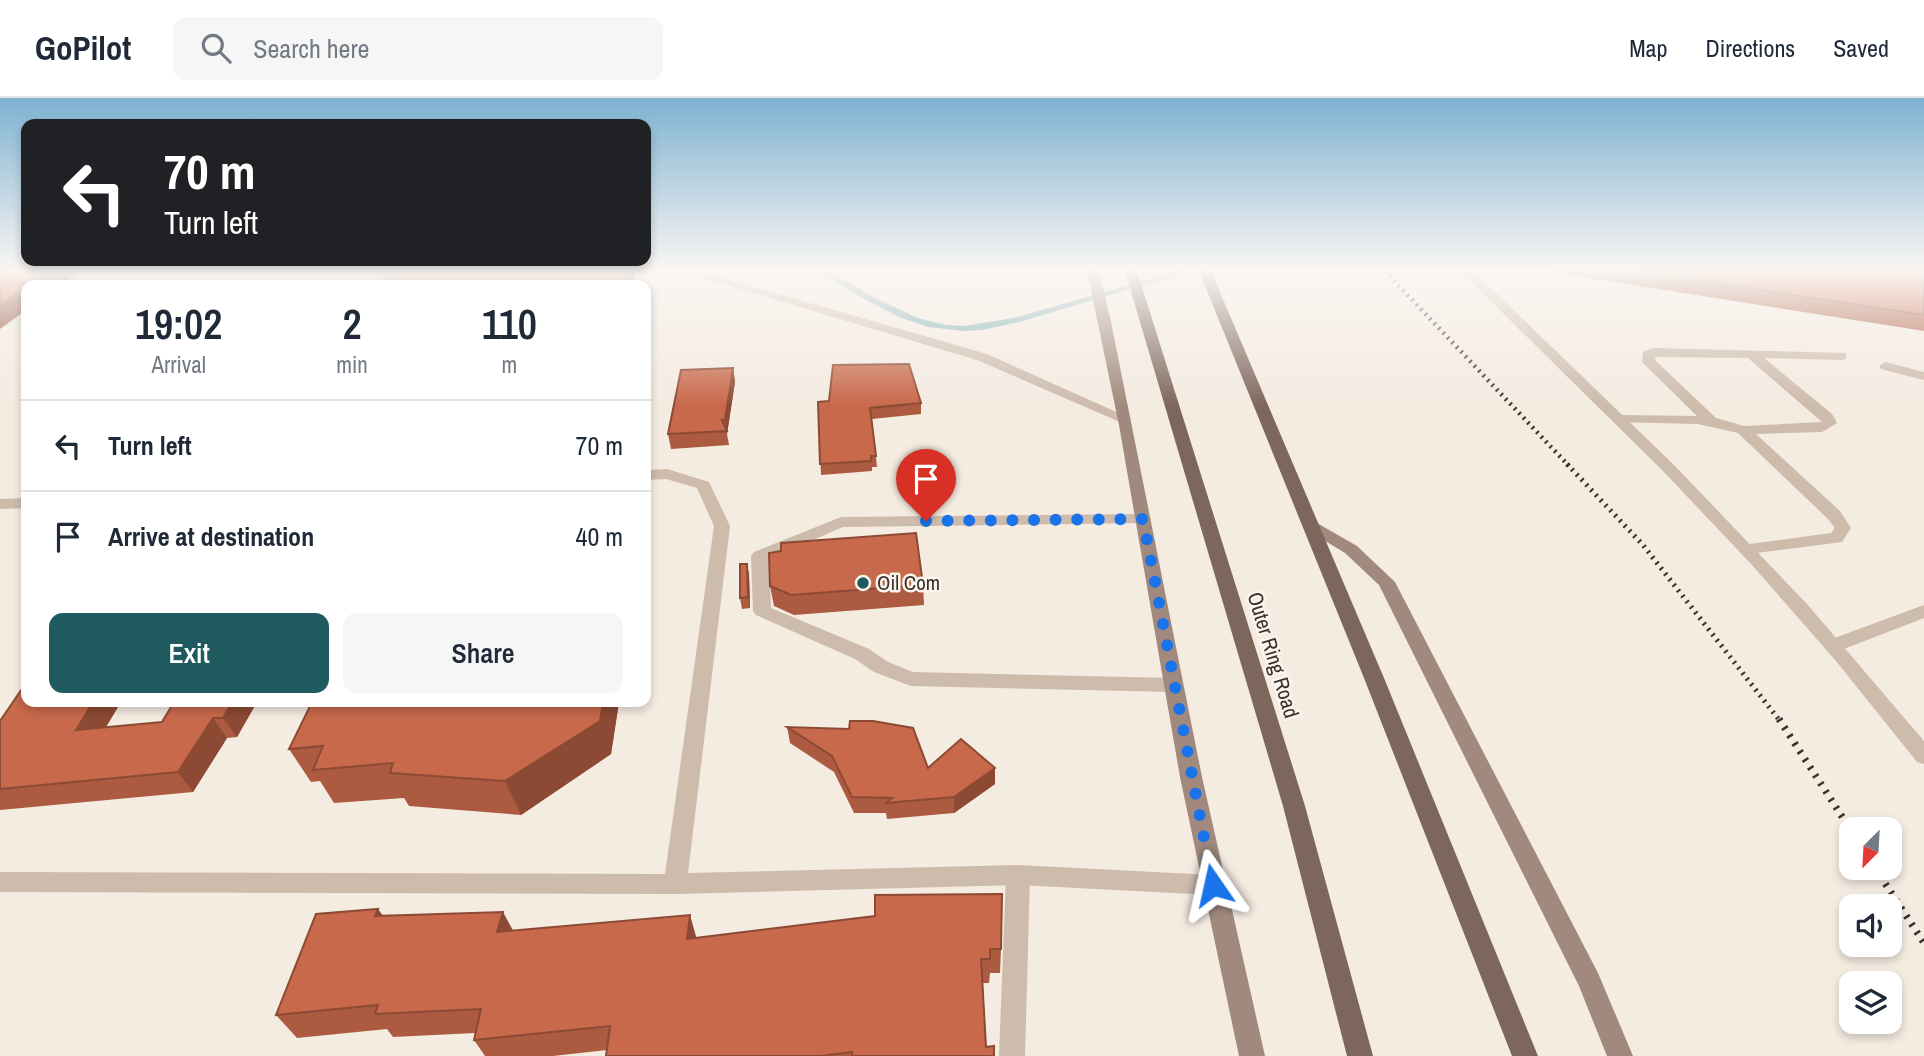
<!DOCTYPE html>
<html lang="en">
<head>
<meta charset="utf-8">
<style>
	body { margin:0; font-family:"Archivo Narrow",sans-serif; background:#f6f6f7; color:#1f2937; height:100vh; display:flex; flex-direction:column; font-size:26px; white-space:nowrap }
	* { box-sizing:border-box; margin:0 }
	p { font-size:23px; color:#747a83 }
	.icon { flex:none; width:38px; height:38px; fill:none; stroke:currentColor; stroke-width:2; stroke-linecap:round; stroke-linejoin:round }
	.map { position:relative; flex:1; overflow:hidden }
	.side { position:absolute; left:21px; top:182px; width:630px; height:427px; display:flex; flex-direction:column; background:#fff; border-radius:14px; box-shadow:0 4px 10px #0003 }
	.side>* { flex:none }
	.guide { position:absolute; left:21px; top:21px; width:630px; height:147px; border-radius:14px; box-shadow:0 4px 10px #0003; background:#202124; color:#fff; overflow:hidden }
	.needle { width:46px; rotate:204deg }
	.buttons { position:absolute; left:1839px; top:719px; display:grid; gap:14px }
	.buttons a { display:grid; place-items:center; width:63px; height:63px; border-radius:14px; background:#fff; box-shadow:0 4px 10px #0003; font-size:35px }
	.pin { position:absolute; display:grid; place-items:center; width:60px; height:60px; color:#fff; margin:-72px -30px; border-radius:50% 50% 50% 0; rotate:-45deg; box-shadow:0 0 7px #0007 }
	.pin .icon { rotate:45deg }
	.me { position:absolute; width:77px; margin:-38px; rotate:349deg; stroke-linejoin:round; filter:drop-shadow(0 0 5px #0008) }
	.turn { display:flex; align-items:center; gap:24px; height:147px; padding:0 28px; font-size:32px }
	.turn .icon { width:91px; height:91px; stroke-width:2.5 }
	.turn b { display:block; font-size:49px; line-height:60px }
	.eta { display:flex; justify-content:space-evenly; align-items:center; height:119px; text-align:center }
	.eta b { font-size:42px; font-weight:600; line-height:49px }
	.button { display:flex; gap:14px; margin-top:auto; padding:14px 28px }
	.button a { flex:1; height:80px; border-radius:14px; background:#1f5a5e; color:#fff; font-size:28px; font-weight:600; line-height:80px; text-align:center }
	.button a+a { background:#f6f6f7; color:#1f2937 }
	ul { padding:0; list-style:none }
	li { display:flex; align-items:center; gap:21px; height:91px; padding:0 28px; border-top:2px solid #e0e1e3 }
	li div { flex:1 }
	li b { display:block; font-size:26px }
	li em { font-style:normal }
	header { display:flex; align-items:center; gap:42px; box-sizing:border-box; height:98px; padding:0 35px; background:#fff; border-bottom:2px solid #e0e1e3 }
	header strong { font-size:33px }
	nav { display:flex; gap:38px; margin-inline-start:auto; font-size:24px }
	.search { width:490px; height:63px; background:#f6f6f7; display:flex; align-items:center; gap:18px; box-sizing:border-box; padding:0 24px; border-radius:14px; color:#747a83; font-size:26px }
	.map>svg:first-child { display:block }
</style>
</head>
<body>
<header>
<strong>GoPilot</strong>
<div class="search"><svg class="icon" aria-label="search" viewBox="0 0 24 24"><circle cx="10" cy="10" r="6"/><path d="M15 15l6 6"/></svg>Search here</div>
<nav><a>Map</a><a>Directions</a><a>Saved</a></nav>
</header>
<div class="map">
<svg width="1924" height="958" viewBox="0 0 1924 958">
	<rect width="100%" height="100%" fill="#f4ebe1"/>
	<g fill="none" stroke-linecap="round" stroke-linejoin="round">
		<path fill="#7fb0b2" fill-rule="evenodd" d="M 819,173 L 829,173 L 877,201 L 918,220 L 946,227 L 964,228 L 1014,220 L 1177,173 L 1191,173 L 1019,224 L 982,232 L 964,233 L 928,229 L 899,219 L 857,197 Z"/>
		<path fill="#cdbbac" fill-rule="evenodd" d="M 1653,250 L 1846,255 L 1846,261 L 1841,262 L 1764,260 L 1832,316 L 1837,325 L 1822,334 L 1756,336 L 1840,413 L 1851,430 L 1842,444 L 1748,456 L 1742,455 L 1740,451 L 1742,447 L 1831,435 L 1835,430 L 1828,421 L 1738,335 L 1698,326 L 1615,324 L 1613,321 L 1620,317 L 1697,318 L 1642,264 L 1643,254 ZM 1655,259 L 1748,260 L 1822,324 L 1744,328 L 1716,320 L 1656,263 Z
			M 1886,264 L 1924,274 L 1924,282 L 1881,271 L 1879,268 Z
			M 667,371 L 709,384 L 730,428 L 688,775 L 1018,767 L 1213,777 L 1221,780 L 1225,787 L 1221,794 L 1213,797 L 1018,787 L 675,796 L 0,794 L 0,774 L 665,776 L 714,428 L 697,390 L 666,381 L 646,382 L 646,372 Z
			M 26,400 L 26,410 L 0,411 L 0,401 Z
			M 1143,416 L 1151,421 L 1149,425 L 843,429 L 769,461 L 771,510 L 869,551 L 888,564 L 913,574 L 1173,580 L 1180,582 L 1183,587 L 1180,592 L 1173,594 L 911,588 L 874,574 L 855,561 L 756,517 L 753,513 L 751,458 L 754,454 L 841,419 Z
			M 1924,507 L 1924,520 L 1836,554 L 1829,552 L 1827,547 L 1829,542 Z"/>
		<path fill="#cdbbac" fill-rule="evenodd" d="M 679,173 L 699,173 L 987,256 L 1132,321 L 1125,325 L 1120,324 L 977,262 Z
			M 1460,173 L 1473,173 L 1498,197 L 1674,367 L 1807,506 L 1924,643 L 1924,666 L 1917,664 L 1836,563 L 1752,467 L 1663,373 Z
			M 1018,767 L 1026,770 L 1030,777 L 1025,958 L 999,958 L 1006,777 L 1010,770 Z"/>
		<path fill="#a18a7d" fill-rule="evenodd" d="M 1087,173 L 1099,173 L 1111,224 L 1202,679 L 1265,958 L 1239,958 L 1180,679 L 1119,327 Z
			M 1310,421 L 1357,448 L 1395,484 L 1598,875 L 1633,958 L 1607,958 L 1579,888 L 1379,487 L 1345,455 L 1304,430 L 1302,426 L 1304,422 Z"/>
		<path fill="#7d675c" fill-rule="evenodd" d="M 1125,173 L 1137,173 L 1305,708 L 1373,958 L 1347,958 L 1283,708 Z
			M 1199,173 L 1211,173 L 1384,580 L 1538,958 L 1512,958 L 1364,580 Z"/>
		<path stroke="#3b302b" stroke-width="4.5" stroke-dasharray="2 4.5" stroke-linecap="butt" d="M 1385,173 L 1569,368"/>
		<path stroke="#3b302b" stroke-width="5" stroke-dasharray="2 5" stroke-linecap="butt" d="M 1567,366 L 1643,447 L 1780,623"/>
		<path stroke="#3b302b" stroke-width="7" stroke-dasharray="2.5 7" stroke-linecap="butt" d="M 1779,621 L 1852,734
			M 1875,770 L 1924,845"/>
	</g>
	<path fill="#ac5a40" d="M 390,173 L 489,173 L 488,174 L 635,173 L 633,187 L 383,187 L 382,185 Z
		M 1544,173 L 1924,173 L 1924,233 Z
		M 733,270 L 735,284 L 727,336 L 729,347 L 671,351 L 668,336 Z
		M 818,304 L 921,305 L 921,316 L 872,321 L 877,369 L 872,369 L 872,373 L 821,377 Z
		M 747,466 L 749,477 L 750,510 L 742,511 L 740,500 Z
		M 923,487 L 924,507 L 794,517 L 774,508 L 770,488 Z
		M 121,604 L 106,629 L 162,624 L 174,604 L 257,604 L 237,639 L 227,640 L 193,694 L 0,712 L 0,623 Z
		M 312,604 L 619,604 L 611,656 L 521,717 L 409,708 L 404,700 L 334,705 L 320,683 L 311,684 L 289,651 Z
		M 787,629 L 928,670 L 995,670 L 995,686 L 954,715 L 887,721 L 886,715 L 854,715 L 834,674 L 790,645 Z
		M 378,811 L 383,818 L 513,833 L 1001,851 L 1000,875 L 990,875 L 989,885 L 983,885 L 986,949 L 994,958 L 606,958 L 607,952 L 553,958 L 485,958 L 474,942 L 475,935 L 393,939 L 387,931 L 297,940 L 276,917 Z"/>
	<path fill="#8c4a34" d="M 49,173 L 80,173 L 61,187 L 29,187 Z
		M 629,173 L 635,173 L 633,187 L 627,187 Z
		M 26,189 L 26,212 L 0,231 L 0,208 Z
		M 733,270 L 735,284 L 727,336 L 725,322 Z
		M 747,466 L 749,477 L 750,510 L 748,499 Z
		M 93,604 L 121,604 L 92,652 L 76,632 Z
		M 232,604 L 257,604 L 237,639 L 223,620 Z
		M 603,604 L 619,604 L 611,656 L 521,717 L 505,683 Z
		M 213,620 L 227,640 L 193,694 L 178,674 Z
		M 995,670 L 995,686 L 954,715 L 954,699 Z
		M 378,811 L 394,835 L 375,818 Z
		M 503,814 L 516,838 L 497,834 Z
		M 690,817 L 697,842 L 687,841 Z"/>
	<path fill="#c8694b" stroke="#8c4a34" stroke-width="2" d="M 0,173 L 49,173 L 29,187 L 26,187 L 26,189 L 0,208 Z
		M 390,173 L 479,173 L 479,174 L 491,174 L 492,173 L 629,173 L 627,187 L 479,187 L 480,183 L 382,185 Z
		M 1637,173 L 1924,173 L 1924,217 Z
		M 909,266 L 921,305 L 870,310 L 876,358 L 871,358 L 871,363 L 820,366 L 818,304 L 829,303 L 833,267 Z
		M 733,270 L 725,322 L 722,322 L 727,333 L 668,336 L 681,272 Z
		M 916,435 L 923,487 L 791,497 L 770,488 L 769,455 L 781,453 L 781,445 Z
		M 740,466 L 747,466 L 748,499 L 740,500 Z
		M 26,585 L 26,604 L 93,604 L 76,632 L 162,624 L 174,604 L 232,604 L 223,620 L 213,620 L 178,674 L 0,691 L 0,623 Z
		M 312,604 L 603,604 L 600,623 L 505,683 L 390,675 L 393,665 L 313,672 L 323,648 L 289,651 Z
		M 850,623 L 873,623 L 913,630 L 928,670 L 961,641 L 995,670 L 954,699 L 886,705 L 892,700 L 852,699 L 832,658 L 787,629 L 849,631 Z
		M 1002,796 L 1001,851 L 990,851 L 990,861 L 981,861 L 986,949 L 994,948 L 994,958 L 852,958 L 852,954 L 820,958 L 606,958 L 610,928 L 474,942 L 481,911 L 375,916 L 378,907 L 276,917 L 316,816 L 378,811 L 375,818 L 503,814 L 497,834 L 690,817 L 687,841 L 875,818 L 875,797 Z"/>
	<linearGradient id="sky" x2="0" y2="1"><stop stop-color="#7eb2d2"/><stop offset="0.56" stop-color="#faf6f2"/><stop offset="1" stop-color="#faf6f2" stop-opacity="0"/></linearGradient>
	<rect width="1924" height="308" fill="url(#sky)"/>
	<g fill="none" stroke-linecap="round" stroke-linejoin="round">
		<path stroke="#1a73e8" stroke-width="12" stroke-dasharray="0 21.6" d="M 926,423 L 1143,421 L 1213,787"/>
	</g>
	<circle fill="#1f5a5e" stroke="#fbf5ee" stroke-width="2.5" cx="863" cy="485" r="7"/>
	<g text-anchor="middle" stroke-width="5" stroke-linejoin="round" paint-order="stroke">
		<g font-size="21" fill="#3b302b" stroke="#fbf5ee" text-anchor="start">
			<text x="877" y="492">Oil Com</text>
		</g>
		<g font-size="21" fill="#3b302b" stroke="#fbf5ee">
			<text transform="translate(1273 557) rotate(73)" y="7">Outer Ring Road</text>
		</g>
	</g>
</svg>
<div class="buttons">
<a><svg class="needle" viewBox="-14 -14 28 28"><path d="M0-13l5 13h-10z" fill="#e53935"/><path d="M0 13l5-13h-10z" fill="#747a83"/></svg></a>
<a><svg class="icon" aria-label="sound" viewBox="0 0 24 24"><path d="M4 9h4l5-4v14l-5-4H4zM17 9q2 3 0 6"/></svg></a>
<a><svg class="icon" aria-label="layers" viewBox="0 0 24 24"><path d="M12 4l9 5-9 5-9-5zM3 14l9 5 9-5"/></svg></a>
</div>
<div class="pin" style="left:926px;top:423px;background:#d93025"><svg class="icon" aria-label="arrive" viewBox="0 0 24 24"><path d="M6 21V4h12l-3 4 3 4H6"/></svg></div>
<svg class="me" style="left:1213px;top:787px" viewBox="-20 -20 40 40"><path d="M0-17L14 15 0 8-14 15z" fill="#1a73e8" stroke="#fff" stroke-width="4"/></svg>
<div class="guide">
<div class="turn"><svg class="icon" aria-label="left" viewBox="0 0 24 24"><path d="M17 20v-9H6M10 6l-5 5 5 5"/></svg><div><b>70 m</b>Turn left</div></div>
</div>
<section class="side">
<div class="eta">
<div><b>19:02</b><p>Arrival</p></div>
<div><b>2</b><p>min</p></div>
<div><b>110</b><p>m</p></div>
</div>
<ul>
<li><svg class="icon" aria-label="left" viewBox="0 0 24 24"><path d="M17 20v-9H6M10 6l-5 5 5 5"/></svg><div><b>Turn left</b></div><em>70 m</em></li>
<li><svg class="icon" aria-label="arrive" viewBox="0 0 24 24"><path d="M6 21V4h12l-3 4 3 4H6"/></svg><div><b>Arrive at destination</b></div><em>40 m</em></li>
</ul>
<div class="button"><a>Exit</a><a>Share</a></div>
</section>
</div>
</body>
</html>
